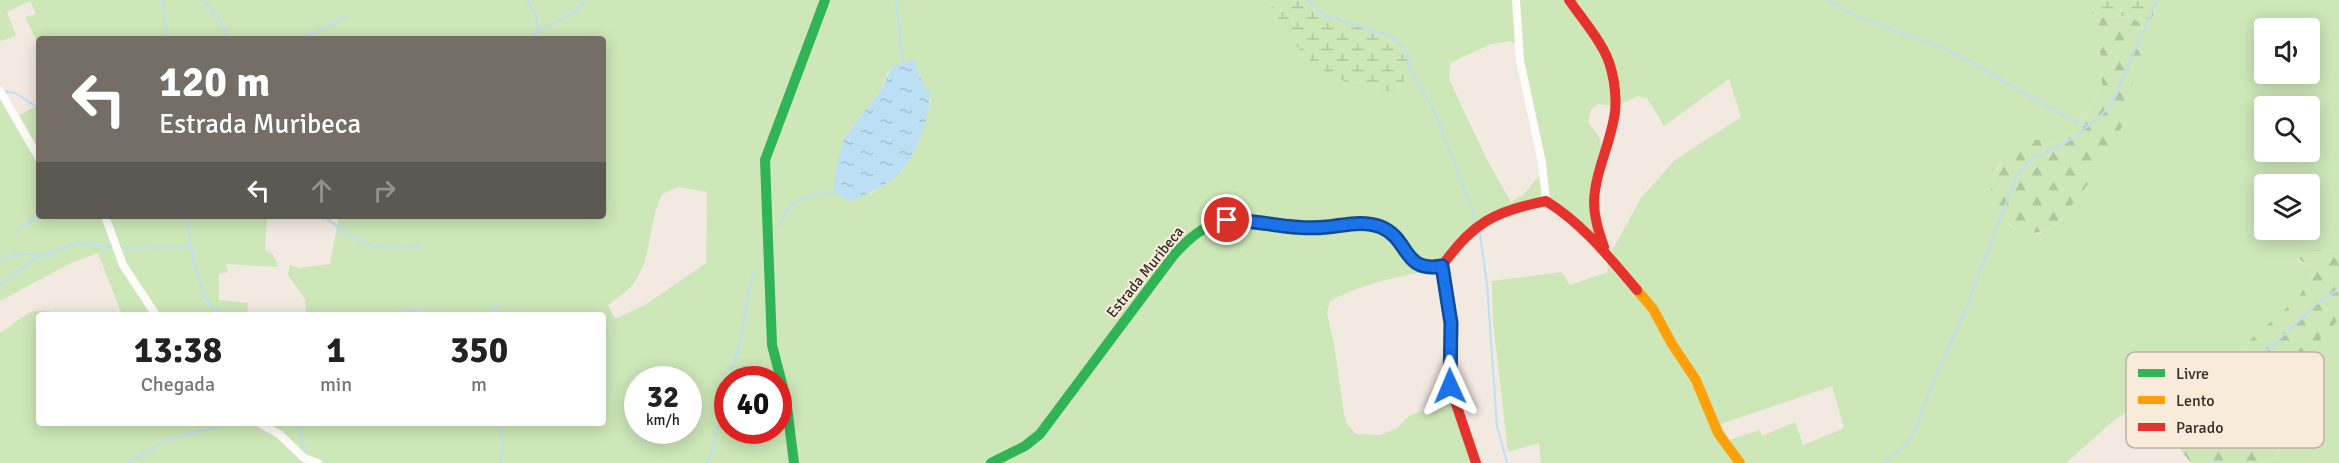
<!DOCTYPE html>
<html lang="pt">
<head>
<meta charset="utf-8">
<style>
	body { margin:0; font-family:Signika,sans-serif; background:#f2f2f2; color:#222; height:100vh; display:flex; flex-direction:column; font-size:22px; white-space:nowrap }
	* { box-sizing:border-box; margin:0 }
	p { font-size:20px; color:#767676 }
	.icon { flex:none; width:33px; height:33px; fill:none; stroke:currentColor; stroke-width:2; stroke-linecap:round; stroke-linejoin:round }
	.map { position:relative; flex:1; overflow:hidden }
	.panel { position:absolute; left:36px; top:312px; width:570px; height:114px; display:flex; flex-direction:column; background:#fff; border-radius:6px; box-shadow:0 3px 15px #0003 }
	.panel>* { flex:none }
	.hud { position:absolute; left:36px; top:36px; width:570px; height:183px; border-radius:6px; box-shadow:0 3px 15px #0003; background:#746e67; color:#fff; overflow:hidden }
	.controls { position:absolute; left:2254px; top:18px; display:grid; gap:12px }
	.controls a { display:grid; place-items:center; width:66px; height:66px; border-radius:6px; background:#fff; box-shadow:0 3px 15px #0003; font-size:30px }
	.speed { position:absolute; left:624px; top:366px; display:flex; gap:12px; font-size:30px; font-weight:700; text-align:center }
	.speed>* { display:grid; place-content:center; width:78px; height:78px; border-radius:50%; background:#fff; box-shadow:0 3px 15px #0003; line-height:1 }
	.speed small { font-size:15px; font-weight:400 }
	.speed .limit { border:9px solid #d22; background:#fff; color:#111 }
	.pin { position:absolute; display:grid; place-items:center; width:51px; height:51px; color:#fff; margin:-26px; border:3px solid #fff; border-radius:50%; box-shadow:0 2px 6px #0007 }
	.me { position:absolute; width:66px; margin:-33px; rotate:359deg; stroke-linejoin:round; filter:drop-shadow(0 0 4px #0008) }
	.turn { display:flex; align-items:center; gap:21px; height:126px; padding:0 24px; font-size:27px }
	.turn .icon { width:78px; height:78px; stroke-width:2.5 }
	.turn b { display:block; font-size:42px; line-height:51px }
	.lanes { display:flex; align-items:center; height:57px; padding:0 24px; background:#0003; justify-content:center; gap:30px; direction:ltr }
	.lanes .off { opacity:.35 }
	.eta { display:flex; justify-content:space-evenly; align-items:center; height:102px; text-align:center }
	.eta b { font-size:36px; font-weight:700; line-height:42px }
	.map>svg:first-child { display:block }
</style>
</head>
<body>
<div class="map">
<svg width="2339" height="463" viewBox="0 0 2339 463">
	<defs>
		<pattern id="forest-firs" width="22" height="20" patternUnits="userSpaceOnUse" patternTransform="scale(1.5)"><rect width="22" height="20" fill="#cde7b8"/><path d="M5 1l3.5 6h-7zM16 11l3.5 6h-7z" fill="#b0c69e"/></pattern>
		<pattern id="wetland-marsh" width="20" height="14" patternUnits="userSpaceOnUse" patternTransform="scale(1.5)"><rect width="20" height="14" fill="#cde7b8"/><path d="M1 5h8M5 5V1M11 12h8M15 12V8" fill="none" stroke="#b0c69e"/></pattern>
		<pattern id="water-ripples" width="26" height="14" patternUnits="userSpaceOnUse" patternTransform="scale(1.5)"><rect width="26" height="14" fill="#bddff3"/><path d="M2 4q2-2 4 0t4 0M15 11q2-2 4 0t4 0" fill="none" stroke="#a3c0d0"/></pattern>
	</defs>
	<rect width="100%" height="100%" fill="#f2eae1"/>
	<path fill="#cde7b8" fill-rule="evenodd" d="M 0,0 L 1267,0 L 1295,44 L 1401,51 L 1381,35 L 1316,9 L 1308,0 L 2084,0 L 2088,10 L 2098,17 L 2102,86 L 2077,130 L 2055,143 L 2037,140 L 1998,166 L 1992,180 L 1993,204 L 2001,215 L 2010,226 L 2038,234 L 2050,229 L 2061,219 L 2078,196 L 2130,89 L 2140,64 L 2145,39 L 2142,26 L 2148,25 L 2161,0 L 2339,0 L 2339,249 C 2325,253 2310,248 2296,254 L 2300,262 L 2310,266 L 2313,270 L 2299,297 L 2232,356 L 2217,357 L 2199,379 L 2138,405 L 2113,421 L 2066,463 L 1541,463 L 1539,443 L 1508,452 L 1493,322 L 1492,281 L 1562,272 L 1570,285 L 1608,272 L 1607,260 L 1641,198 L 1675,160 L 1741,117 L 1729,79 L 1664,126 L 1647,98 L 1638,96 L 1616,106 L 1599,104 L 1591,109 L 1588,122 L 1599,137 L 1602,148 L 1596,243 L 1549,205 L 1502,213 L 1454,250 L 1445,273 C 1416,268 1355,287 1330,301 L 1327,313 L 1334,344 L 1344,414 L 1347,424 L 1356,434 L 1380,435 L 1397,428 L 1409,416 L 1449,400 L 1478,463 L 0,463 L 0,333 C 23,320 29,302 59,315 L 39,315 L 39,423 L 603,423 L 603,315 L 306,315 L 305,299 L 288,275 L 290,265 L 299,268 L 330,264 L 339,216 L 603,216 L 603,39 L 39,39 L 39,45 L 25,17 L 36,14 L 30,1 L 7,12 L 16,36 L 0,41 ZM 2265,28 L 2310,28 L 2310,74 L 2265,74 ZM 1510,41 L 1517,44 L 1523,94 L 1541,173 L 1523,195 L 1511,202 L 1486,158 L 1449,79 L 1450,63 L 1491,44 ZM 917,70 L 931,101 L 912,155 L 902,171 L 872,193 L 835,177 L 845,136 L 881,90 L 888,71 ZM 2265,106 L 2310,106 L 2310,152 L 2265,152 ZM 2265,184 L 2310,184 L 2310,230 L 2265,230 ZM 679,187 L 707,192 L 706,263 L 645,305 L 615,319 L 608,305 C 616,299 627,292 633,284 C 653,257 648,222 662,194 ZM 638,380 L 688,380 L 688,430 L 638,430 ZM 728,380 L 778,380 L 778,430 L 728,430 ZM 1832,386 L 1844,428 L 1803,445 L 1795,422 L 1762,436 L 1760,430 L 1729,440 L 1721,424 Z
		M 0,88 L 15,117 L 39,105 L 39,216 L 267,217 L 265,250 L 273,254 L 278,267 L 226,264 L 228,272 L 219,274 L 219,300 L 248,303 L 247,315 L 122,315 L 98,253 L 71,263 L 0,301 Z
		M 2339,319 L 2339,463 L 2260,463 L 2276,456 C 2292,433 2281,418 2271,394 Z"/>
	<path fill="url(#forest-firs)" d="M 2117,16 L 2136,18 C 2141,25 2144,31 2145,39 C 2146,55 2137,72 2131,87 C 2126,101 2126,117 2120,131 C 2112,151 2065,221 2048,230 C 2033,237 2013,230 2003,218 C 1993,206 1989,196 1992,181 C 1995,167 2022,140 2037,140 C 2043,140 2049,142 2055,143 L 2077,130 L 2102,86 L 2098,18 Z
		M 2339,249 L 2339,319 L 2271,394 L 2285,431 L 2283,444 L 2276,456 L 2260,463 L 2191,463 L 2144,404 L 2199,379 L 2207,363 L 2217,357 L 2232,356 L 2299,297 L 2313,270 C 2308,263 2300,263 2296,254 C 2309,247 2325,253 2339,249 Z"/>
	<path fill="url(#wetland-marsh)" d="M 1267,0 L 1308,0 L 1316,9 L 1381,35 L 1401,51 L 1413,52 C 1415,68 1406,79 1395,91 C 1358,92 1316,73 1294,43 C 1284,30 1276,14 1267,0 Z
		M 2084,0 L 2161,0 L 2148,25 L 2142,26 C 2131,12 2114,16 2098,18 L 2088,10 Z"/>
	<path fill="url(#water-ripples)" d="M 915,60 L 917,70 L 926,89 L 929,89 C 933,111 917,152 903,169 C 893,182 866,195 851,201 L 833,192 L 837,162 L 845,136 L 881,90 L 892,66 Z"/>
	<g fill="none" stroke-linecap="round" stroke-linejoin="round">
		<path stroke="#bddff3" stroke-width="2" d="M 162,0 L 168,39
			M 203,0 L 221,21 L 228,39
			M 527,0 L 536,16 L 538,31
			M 896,0 L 903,64
			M 1307,0 L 1324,15 L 1392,37 L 1407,51 L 1408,65 L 1435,113 L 1477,222
			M 1828,0 C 1864,25 1908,32 1947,50 C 1995,72 2038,106 2088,126
			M 295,39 L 314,33 L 347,17
			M 528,39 C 546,23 570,21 585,0
			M 3,91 L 15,93 L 39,108
			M 186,216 C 189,238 196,281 207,300 C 211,307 218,311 225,315
			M 323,216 C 364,246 368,251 421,246
			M 779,225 C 792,196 806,196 834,193
			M 1479,227 L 1487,285 L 1497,426 L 1507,463
			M 17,229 L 28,224 L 39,214
			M 119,248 L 191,247
			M 0,260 L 17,254 L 46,255 L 78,243 L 113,247
			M 0,285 L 39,256
			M 383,315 L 418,309
			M 493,315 L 496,304
			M 729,380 L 739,346 L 753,272
			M 299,423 L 305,455
			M 499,423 L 503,445 L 500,463
			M 2166,445 L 2317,304 L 2339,289
			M 126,463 L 150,451 L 166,440 L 230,423
			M 707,463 L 714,445 L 728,384
			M 1883,463 L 1907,444 L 1916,428 L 1934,380 L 1965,311 L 2016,177 L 2029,161 L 2074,138 L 2110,107 L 2157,0"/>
		<path stroke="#fdfcfa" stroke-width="8" d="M 1516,0 L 1520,60 L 1542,163 L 1546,201
			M 0,91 L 39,158
			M 105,216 L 123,265 L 156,315
			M 259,423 L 279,434 L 304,458 L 318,463"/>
		<path stroke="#30b455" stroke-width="10" d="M 794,463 L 786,399 L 772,345 L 765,160 L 825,0
			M 991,463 L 1025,446 L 1040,434 L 1173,256 C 1218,204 1241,222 1300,227 C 1318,229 1335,225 1352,224"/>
		<path stroke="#ff9f0a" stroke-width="10" d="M 1637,290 L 1653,309 L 1672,344 L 1696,380 L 1718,433 L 1740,463"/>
		<path stroke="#e5322d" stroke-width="10" d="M 1569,0 C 1580,16 1594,32 1603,49 C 1613,66 1617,93 1615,112 C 1611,143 1595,171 1594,202 C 1594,218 1599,232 1604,247
			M 1352,224 C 1373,222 1390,228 1402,246 C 1407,252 1411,260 1418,264 C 1426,267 1434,267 1442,266 C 1472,223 1495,211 1546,201 C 1583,224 1609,257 1637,290
			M 1442,266 L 1451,323 L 1450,386 L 1476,463"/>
	</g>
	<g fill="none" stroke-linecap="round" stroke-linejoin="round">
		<g stroke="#114b97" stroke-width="15">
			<path id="route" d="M 1227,220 C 1260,220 1293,231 1327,227 C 1346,225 1363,220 1381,227 C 1410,239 1402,273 1442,266 L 1451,323 L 1450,386"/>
		</g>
		<use href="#route" stroke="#1a73e8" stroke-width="10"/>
	</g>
	<g text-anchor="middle" stroke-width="4.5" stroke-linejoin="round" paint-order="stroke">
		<g font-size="15" fill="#302b25" stroke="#f9ebda">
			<text transform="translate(1145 272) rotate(-51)" y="5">Estrada Muribeca</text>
		</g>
	</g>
	<rect x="2126" y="352" width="198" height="96" rx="9" fill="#f9ebda" stroke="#bdb1a4" stroke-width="1.5"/>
	<rect x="2138" y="369" width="27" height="8" fill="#30b455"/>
	<rect x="2138" y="396" width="27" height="8" fill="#ff9f0a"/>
	<rect x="2138" y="423" width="27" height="8" fill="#e5322d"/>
	<g font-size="16" fill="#302b25">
		<text x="2176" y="379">Livre</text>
		<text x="2176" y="406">Lento</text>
		<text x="2176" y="433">Parado</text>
	</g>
</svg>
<div class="controls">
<a><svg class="icon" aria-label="sound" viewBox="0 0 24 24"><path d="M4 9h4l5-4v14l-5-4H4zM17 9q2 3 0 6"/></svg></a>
<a><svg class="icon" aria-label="search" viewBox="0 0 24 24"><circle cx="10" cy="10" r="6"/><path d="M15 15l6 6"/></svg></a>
<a><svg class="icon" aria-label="layers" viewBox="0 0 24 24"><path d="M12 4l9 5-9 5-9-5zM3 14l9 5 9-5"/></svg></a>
</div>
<div class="speed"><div>32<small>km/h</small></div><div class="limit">40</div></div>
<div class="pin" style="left:1227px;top:220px;background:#d93025"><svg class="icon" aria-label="arrive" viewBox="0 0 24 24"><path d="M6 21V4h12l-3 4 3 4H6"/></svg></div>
<svg class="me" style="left:1450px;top:386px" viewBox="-20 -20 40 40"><path d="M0-17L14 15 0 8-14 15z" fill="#1a73e8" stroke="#fff" stroke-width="4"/></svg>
<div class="hud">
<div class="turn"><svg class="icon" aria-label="left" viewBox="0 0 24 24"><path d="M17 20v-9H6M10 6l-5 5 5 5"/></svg><div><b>120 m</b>Estrada Muribeca</div></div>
<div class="lanes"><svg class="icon" aria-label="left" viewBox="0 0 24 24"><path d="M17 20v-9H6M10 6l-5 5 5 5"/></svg><svg class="icon off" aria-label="ahead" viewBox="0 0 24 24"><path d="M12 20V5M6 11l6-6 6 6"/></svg><svg class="icon off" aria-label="right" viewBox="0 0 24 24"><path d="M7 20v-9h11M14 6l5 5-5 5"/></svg></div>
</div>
<section class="panel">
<div class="eta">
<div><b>13:38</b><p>Chegada</p></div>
<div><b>1</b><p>min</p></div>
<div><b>350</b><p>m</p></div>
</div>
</section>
</div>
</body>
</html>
